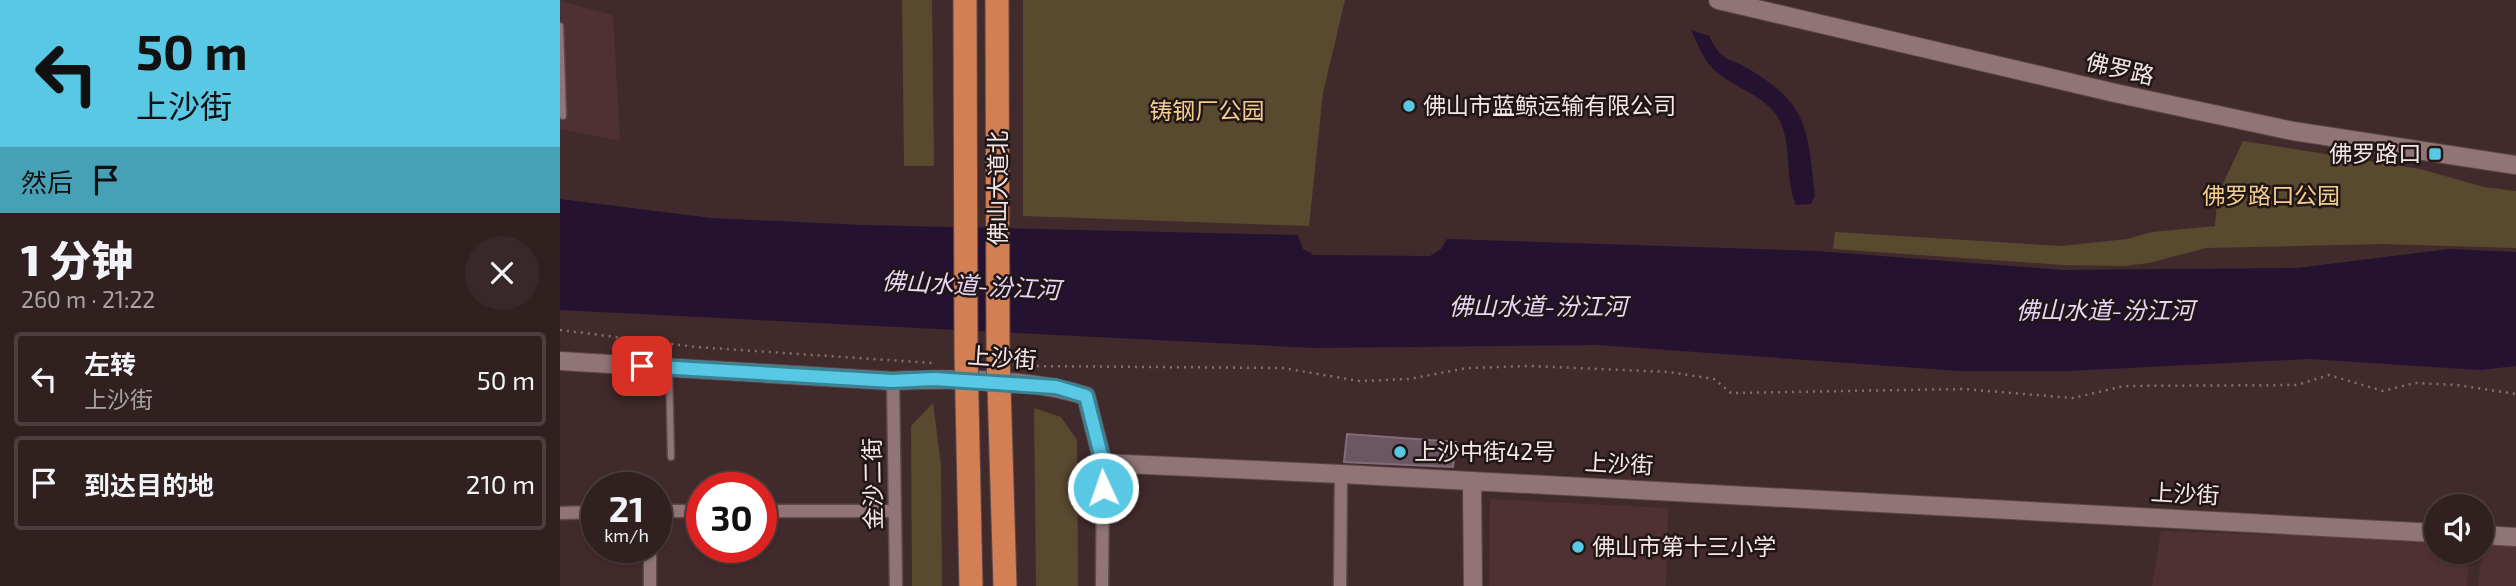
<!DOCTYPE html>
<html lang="zh">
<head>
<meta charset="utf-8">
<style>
	body { margin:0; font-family:"Exo 2","Noto Sans SC",sans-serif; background:#392829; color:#f1f3f6; height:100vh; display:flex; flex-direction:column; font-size:26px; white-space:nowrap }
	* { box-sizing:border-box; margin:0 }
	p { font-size:23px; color:#a8a3a5 }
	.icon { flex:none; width:38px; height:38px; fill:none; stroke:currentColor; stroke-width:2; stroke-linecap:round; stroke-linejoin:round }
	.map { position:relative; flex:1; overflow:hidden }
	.side { display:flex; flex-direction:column; background:#312020; width:560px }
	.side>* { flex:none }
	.guide { background:#58c8e4; color:#111; overflow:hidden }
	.tools { position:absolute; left:1864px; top:494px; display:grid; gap:14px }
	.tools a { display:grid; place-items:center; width:70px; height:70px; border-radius:50%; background:#312020; box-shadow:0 2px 5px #0004,0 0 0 2px #4c3e3e; font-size:35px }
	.speed { position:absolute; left:21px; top:472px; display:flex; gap:14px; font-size:35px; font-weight:700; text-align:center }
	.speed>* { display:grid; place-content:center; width:91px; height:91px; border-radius:50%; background:#312020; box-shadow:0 2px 5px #0004,0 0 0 2px #4c3e3e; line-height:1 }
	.speed small { font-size:18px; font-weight:400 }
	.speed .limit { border:10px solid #d22; background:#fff; color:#111 }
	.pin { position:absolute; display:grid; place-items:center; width:60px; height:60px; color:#fff; margin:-30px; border-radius:14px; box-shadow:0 4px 10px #0006 }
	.me { position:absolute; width:77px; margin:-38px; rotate:357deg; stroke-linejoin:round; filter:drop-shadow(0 0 5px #0008) }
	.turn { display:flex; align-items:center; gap:24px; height:147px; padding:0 21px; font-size:32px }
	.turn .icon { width:91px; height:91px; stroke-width:2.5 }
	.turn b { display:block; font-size:49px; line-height:60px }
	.then { display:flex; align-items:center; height:66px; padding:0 21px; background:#0003; gap:14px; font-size:26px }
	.round { display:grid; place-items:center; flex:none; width:74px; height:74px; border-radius:37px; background:#392829 }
	.headline { display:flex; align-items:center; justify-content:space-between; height:119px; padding:0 21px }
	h1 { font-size:42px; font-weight:800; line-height:52px }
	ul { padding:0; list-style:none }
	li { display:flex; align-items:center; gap:21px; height:94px; margin:0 14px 10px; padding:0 7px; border:4px solid #4c3e3e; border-radius:7px }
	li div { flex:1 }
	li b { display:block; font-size:26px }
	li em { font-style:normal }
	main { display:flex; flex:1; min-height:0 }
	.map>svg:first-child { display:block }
</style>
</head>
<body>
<main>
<section class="side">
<div class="guide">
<div class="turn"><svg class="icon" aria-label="left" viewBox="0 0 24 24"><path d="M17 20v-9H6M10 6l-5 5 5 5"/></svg><div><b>50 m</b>上沙街</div></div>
<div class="then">然后<svg class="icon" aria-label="arrive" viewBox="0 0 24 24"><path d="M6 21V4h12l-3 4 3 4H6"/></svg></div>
</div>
<div class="headline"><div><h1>1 分钟</h1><p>260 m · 21:22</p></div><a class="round"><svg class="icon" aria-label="close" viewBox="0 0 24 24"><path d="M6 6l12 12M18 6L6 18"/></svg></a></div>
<ul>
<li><svg class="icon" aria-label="left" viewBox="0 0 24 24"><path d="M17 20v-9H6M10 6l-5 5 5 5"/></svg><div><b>左转</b><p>上沙街</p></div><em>50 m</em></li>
<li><svg class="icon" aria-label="arrive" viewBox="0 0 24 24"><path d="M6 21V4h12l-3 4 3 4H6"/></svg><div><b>到达目的地</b></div><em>210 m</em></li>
</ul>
</section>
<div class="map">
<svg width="1956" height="586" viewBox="0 0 1956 586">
	<rect width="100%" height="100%" fill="#412a2b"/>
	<path fill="#503133" d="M 0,1 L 53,15 L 60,141 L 0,129 Z
		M 930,499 L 1108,508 L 1106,586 L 929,586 Z
		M 1601,531 L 1876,540 L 1876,551 L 1909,551 L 1907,586 L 1592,586 Z
		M 1923,540 L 1956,543 L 1956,586 L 1918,586 Z"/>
	<path fill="#59492f" d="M 342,0 L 372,0 L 374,166 L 344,166 Z
		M 463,0 L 785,0 L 763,93 L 749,226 L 463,216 Z
		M 1683,141 L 1860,169 L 1924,187 L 1956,191 L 1956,248 L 1822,244 L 1646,248 L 1589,263 L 1564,266 L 1503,265 L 1273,249 L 1275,232 L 1501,246 L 1567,239 L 1592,232 L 1655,226 L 1658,194 Z
		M 373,403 L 381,465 L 382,586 L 352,586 L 351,426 Z
		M 474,408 L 501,417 L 517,440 L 518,586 L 476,586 Z"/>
	<path fill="#251130" d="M 1131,30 L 1149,36 C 1162,62 1166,56 1189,69 C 1250,106 1247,130 1255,196 L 1251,204 L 1236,205 C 1225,179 1232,147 1220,121 C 1206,93 1167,87 1149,64 C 1141,55 1137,41 1131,30 Z
		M 0,199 L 151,218 L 302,225 L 738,235 L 743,249 L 754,255 L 870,256 L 881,249 L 887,239 L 1256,251 L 1503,270 L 1737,268 L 1889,249 L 1956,252 L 1956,366 L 1920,370 L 1749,359 L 1508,371 L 1399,371 L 1038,345 L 755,348 L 0,310 Z"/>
	<path fill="#6c5662" stroke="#836c79" stroke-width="2" d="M 787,434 L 896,442 L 893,467 L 784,462 Z"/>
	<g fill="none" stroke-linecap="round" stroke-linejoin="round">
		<g stroke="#5d494a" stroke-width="9">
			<path id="lane" d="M 0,26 L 3,116
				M 109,369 L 111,457"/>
		</g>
		<g stroke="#5d494a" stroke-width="15">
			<path id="street" d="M 333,381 L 336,586
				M 96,511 L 142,511
				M 201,511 L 334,511
				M 0,513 L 37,512
				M 90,548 L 90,586
				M 542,586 L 543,463
				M 780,586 L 781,474"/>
		</g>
		<g stroke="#5d494a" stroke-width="20">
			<path id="secondary" d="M 1158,0 L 1555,93 L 1733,131 L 1956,165
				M 0,361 L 333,381 C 391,378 470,378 526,396 L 543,463 L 781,474 L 1876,533
				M 912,481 L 913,586
				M 1922,535 L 1956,537"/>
		</g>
		<path stroke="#846f70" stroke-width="2.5" stroke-dasharray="2 5" stroke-linecap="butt" d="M 0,330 L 136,347 L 372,363
			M 463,366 L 723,368 L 799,381 L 849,379 L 907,368 L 970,366 L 1109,372 L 1154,379 L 1171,393 L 1403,389 L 1513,398 L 1564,386 L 1737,385 L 1769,375 L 1823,391 L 1855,383 L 1897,385 L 1956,394"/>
		<use href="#lane" stroke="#917576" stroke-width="6"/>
		<use href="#street" stroke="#917576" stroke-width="12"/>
		<use href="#secondary" stroke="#917576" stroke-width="18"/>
		<g stroke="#5d494a" stroke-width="25" stroke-linecap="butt">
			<path id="highway-bridge" d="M 405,0 L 406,352 L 411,586
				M 437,0 L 438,352 L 445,586"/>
		</g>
		<use href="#highway-bridge" stroke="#d27f54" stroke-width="23"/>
	</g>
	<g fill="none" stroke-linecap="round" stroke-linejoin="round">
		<g stroke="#398294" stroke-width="18">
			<path id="route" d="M 82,366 L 332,381 L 374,379 L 496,387 L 526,396 L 543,463 L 543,488"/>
		</g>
		<use href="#route" stroke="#58c8e4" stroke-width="12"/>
	</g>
	<g fill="#58c8e4" stroke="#201616" stroke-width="2.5">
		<circle cx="849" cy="106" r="7"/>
		<rect x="1868" y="147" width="14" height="14" rx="3.5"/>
		<circle cx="840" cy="452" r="7"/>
		<circle cx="1018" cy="547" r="7"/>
	</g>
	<g text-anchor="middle" stroke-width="5" stroke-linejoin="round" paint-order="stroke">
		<g font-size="23" fill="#f7e7e7" stroke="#201616">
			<text transform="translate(1560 69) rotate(13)" y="8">佛罗路</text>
			<text transform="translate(438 188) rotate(-90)" y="8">佛山大道北</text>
			<text transform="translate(442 358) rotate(4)" y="8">上沙街</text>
			<text transform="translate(1059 464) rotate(3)" y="8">上沙街</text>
			<text transform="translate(313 484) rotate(-91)" y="8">金沙二街</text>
			<text transform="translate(1625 494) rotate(3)" y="8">上沙街</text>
		</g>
		<g font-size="23" fill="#f7e7e7" stroke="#201616" text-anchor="start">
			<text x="863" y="114">佛山市蓝鲸运输有限公司</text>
			<text x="1861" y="162" text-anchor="end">佛罗路口</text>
			<text x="854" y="460">上沙中街42号</text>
			<text x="1032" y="555">佛山市第十三小学</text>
		</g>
		<g font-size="23" fill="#f5ce8e" stroke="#201616">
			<text x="647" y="119">铸钢厂公园</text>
			<text x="1711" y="204">佛罗路口公园</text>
		</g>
		<g font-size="24" font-style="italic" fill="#ead4f9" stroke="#201616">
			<text transform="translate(411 286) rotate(3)" y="8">佛山水道-汾江河</text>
			<text x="978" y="315">佛山水道-汾江河</text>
			<text x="1545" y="319">佛山水道-汾江河</text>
		</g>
	</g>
</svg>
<div class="tools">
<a><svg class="icon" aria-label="sound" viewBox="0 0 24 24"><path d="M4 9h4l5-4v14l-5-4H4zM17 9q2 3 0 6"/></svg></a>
</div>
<div class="speed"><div>21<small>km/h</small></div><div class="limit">30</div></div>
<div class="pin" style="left:82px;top:366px;background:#d93025"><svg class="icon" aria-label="arrive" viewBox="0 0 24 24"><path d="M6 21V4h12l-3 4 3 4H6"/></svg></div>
<svg class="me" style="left:543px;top:488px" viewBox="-20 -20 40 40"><circle r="17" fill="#58c8e4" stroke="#fff" stroke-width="3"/><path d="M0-11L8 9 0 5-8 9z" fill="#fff"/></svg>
</div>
</main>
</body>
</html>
